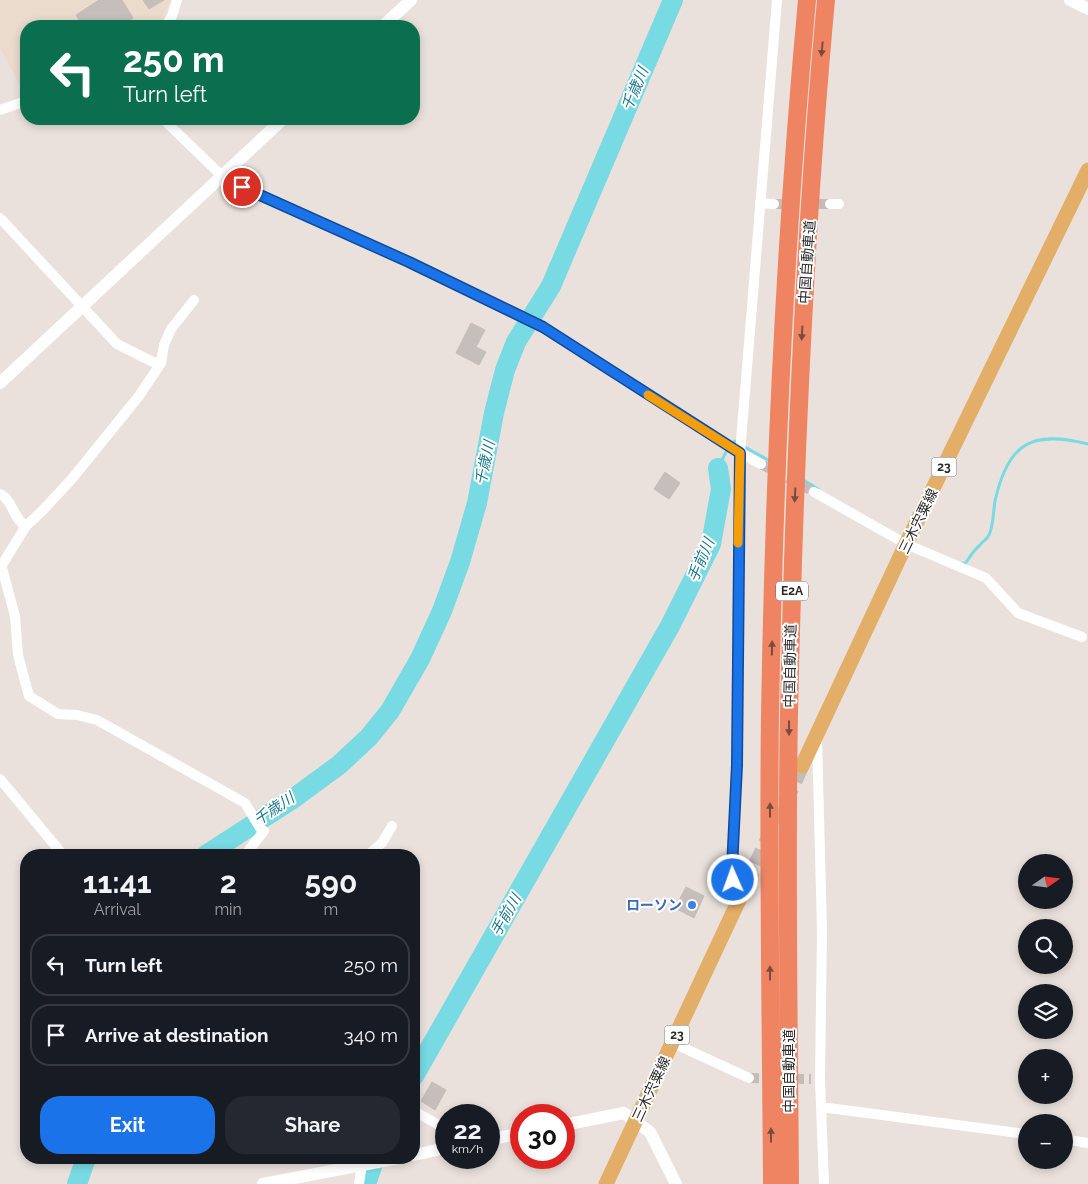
<!DOCTYPE html>
<html lang="en">
<head>
<meta charset="utf-8">
<style>
	body { margin:0; font-family:Raleway,"Noto Sans JP",sans-serif; background:#242831; color:#f1f3f6; height:100vh; display:flex; flex-direction:column; font-size:19px; white-space:nowrap }
	* { box-sizing:border-box; margin:0 }
	p { font-size:16px; color:#9ea1a6 }
	.icon { flex:none; width:28px; height:28px; fill:none; stroke:currentColor; stroke-width:2; stroke-linecap:round; stroke-linejoin:round }
	.map { position:relative; flex:1; overflow:hidden }
	.sheet { position:absolute; left:20px; top:849px; width:400px; height:315px; display:flex; flex-direction:column; background:#171b24; border-radius:20px; box-shadow:0 2px 8px #0003 }
	.sheet>* { flex:none }
	.hud { position:absolute; left:20px; top:20px; width:400px; height:105px; border-radius:20px; box-shadow:0 2px 8px #0003; background:#0b6e4f; color:#fff; overflow:hidden }
	.needle { width:32px; rotate:76deg }
	.tools { position:absolute; left:1018px; top:854px; display:grid; gap:10px }
	.tools a { display:grid; place-items:center; width:55px; height:55px; border-radius:50%; background:#171b24; box-shadow:0 2px 8px #0003; font-size:25px }
	.speed { position:absolute; left:435px; top:1104px; display:flex; gap:10px; font-size:25px; font-weight:700; text-align:center }
	.speed>* { display:grid; place-content:center; width:65px; height:65px; border-radius:50%; background:#171b24; box-shadow:0 2px 8px #0003; line-height:1 }
	.speed small { font-size:12px; font-weight:400 }
	.speed .limit { border:8px solid #d22; background:#fff; color:#111 }
	.pin { position:absolute; display:grid; place-items:center; width:42px; height:42px; color:#fff; margin:-21px; border:2px solid #fff; border-radius:50%; box-shadow:0 1px 5px #0007 }
	.me { position:absolute; width:55px; margin:-28px; rotate:358deg; stroke-linejoin:round; filter:drop-shadow(0 0 4px #0008) }
	.turn { display:flex; align-items:center; gap:18px; height:105px; padding:0 20px; font-size:22px }
	.turn .icon { width:65px; height:65px; stroke-width:2.5 }
	.turn b { display:block; font-size:35px; line-height:42px }
	.eta { display:flex; justify-content:space-evenly; align-items:center; height:85px; text-align:center }
	.eta b { font-size:30px; font-weight:700; line-height:35px }
	.action { display:flex; gap:10px; margin-top:auto; padding:10px 20px }
	.action a { flex:1; height:58px; border-radius:20px; background:#1a73e8; color:#fff; font-size:20px; font-weight:700; line-height:58px; text-align:center }
	.action a+a { background:#242831; color:#f1f3f6 }
	ul { padding:0; list-style:none }
	li { display:flex; align-items:center; gap:15px; height:62px; margin:0 10px 8px; padding:0 10px; border:2px solid #363941; border-radius:20px }
	li div { flex:1 }
	li b { display:block; font-size:19px }
	li em { font-style:normal }
	.map>svg:first-child { display:block }
</style>
</head>
<body>
<div class="map">
<svg width="1088" height="1184" viewBox="0 0 1088 1184">
	<rect width="100%" height="100%" fill="#eae1dc"/>
	<path fill="#eadbcc" d="M 0,0 L 170,0 L 159,26 L 26,26 L 26,96 L 0,48 Z"/>
	<g fill="none" stroke-linecap="round" stroke-linejoin="round">
		<path stroke="#78dae3" stroke-width="3" d="M 743,446 L 770,461
			M 718,468 L 726,452 L 735,441 L 738,443
			M 802,479 L 818,489
			M 963,563 L 965,564 C 969,558 973,551 979,546 C 982,542 987,539 989,535 C 994,524 993,512 995,501 C 1008,443 1031,430 1088,444"/>
		<path stroke="#78dae3" stroke-width="20" d="M 206,855 L 294,798 L 339,765 L 369,737 L 390,711 L 420,659 L 442,611 L 460,562 L 477,503 L 494,413 L 505,370 L 516,342 L 551,286 L 673,0
			M 414,1076 L 670,626 L 711,544 L 721,489 L 718,468
			M 77,1184 L 86,1158
			M 366,1184 L 375,1158"/>
	</g>
	<path fill="#c5bebb" stroke="#c5bdb6" d="M 99,0 L 122,0 L 133,18 L 121,26 L 83,26 L 76,15 Z
		M 143,0 L 164,0 L 149,9 Z
		M 471,323 L 485,330 L 476,347 L 486,352 L 479,365 L 456,353 Z
		M 665,472 L 680,483 L 669,499 L 654,489 Z
		M 686,887 L 704,896 L 694,918 L 675,908 Z
		M 432,1082 L 446,1090 L 435,1110 L 421,1101 Z"/>
	<g fill="none" stroke-linecap="round" stroke-linejoin="round">
		<path stroke="#c3bcb8" stroke-width="10" stroke-dasharray="10 5" stroke-linecap="butt" d="M 774,204 L 830,204
			M 761,464 L 814,492
			M 749,1078 L 811,1079"/>
		<path stroke="#c3bcb8" stroke-width="15" stroke-dasharray="15 8" stroke-linecap="butt" d="M 746,885 L 802,766"/>
		<path stroke="#fff" stroke-width="10" d="M 166,26 L 172,16 L 177,0
			M 0,110 L 26,101
			M 163,119 L 222,176 L 242,187 C 343,232 444,277 543,327 L 740,453 L 761,464
			M 760,203 L 774,204
			M 830,204 L 839,204
			M 0,218 L 117,344 L 153,362 L 161,363
			M 814,492 L 906,544 L 986,578 L 1018,613 L 1082,637
			M 0,494 C 13,500 13,519 26,526
			M 0,568 L 26,526 L 43,510 L 71,480 L 139,396 L 161,363 L 164,345 L 171,329 L 194,300
			M 2,568 L 15,616 L 18,655 L 29,696 L 58,714 L 77,715 L 97,720 L 245,803 L 260,828 L 264,831 L 245,855
			M 817,738 L 822,930 L 820,1080 L 824,1184
			M 0,779 L 63,855
			M 368,855 L 382,843 L 392,826
			M 736,905 L 732,868 L 737,765 L 740,453 L 777,0
			M 673,1043 L 749,1078
			M 821,1107 L 1026,1134
			M 414,1111 L 446,1129
			M 1064,1139 L 1088,1143
			M 359,1184 L 362,1165"/>
		<path stroke="#fff" stroke-width="12" d="M 1070,0 L 1088,9
			M 383,26 L 411,0
			M 0,383 L 283,119
			M 564,1125 L 624,1113 L 650,1132 L 676,1184
			M 489,1140 L 521,1133
			M 414,1155 L 446,1148
			M 263,1184 L 399,1158"/>
		<path stroke="#e3af68" stroke-width="15" d="M 802,766 L 906,544 L 1088,170
			M 606,1184 L 746,885"/>
		<path stroke="#ef8462" stroke-width="18" d="M 772,1184 C 771,1027 768,870 770,714 C 774,475 785,237 807,0
			M 790,1184 C 789,1027 786,870 789,714 C 794,475 804,237 826,0"/>
	</g>
	<defs><path id="oneway-solid" d="M-6-.8H1V-3.2L6.5 0L1 3.2V.8H-6Z" transform="scale(1.25)"/></defs>
	<g fill="#784d40">
		<use href="#oneway-solid" transform="translate(822 49) rotate(95)"/>
		<use href="#oneway-solid" transform="translate(802 333) rotate(93)"/>
		<use href="#oneway-solid" transform="translate(795 495) rotate(93)"/>
		<use href="#oneway-solid" transform="translate(772 648) rotate(-89)"/>
		<use href="#oneway-solid" transform="translate(789 728) rotate(90)"/>
		<use href="#oneway-solid" transform="translate(770 810) rotate(-90)"/>
		<use href="#oneway-solid" transform="translate(770 973) rotate(-90)"/>
		<use href="#oneway-solid" transform="translate(771 1135) rotate(-90)"/>
	</g>
	<g fill="none" stroke-linecap="round" stroke-linejoin="round">
		<g stroke="#114b97" stroke-width="12">
			<path id="route" d="M 242,187 L 409,262 L 543,327 L 740,453 L 737,765 L 732,868 L 733,880"/>
		</g>
		<use href="#route" stroke="#1a73e8" stroke-width="9"/>
		<path stroke="#f59e0b" stroke-width="9" d="M 648,395 L 740,453 L 738,543"/>
	</g>
	<circle fill="#3f7fe0" stroke="#fff" stroke-width="2" cx="692" cy="905" r="5"/>
	<g text-anchor="middle" stroke-width="4" stroke-linejoin="round" paint-order="stroke">
		<g fill="#fff" stroke="#696969" stroke-width="1">
			<rect x="931.5" y="457.5" width="25" height="19" rx="4"/>
			<rect x="776" y="581.5" width="32" height="19" rx="4"/>
			<rect x="664.5" y="1025.5" width="25" height="19" rx="4"/>
		</g>
		<g font-size="12" font-weight="bold" fill="#292929">
			<text x="944" y="471">23</text>
			<text x="792" y="595">E2A</text>
			<text x="677" y="1039">23</text>
		</g>
		<g font-size="14" fill="#292929" stroke="#fff">
			<text transform="translate(807 262) rotate(-86)" y="5">中国自動車道</text>
			<text transform="translate(918 521) rotate(-64)" y="5">三木宍粟線</text>
			<text transform="translate(790 666) rotate(-89)" y="5">中国自動車道</text>
			<text transform="translate(789 1071) rotate(-90)" y="5">中国自動車道</text>
			<text transform="translate(651 1089) rotate(-65)" y="5">三木宍粟線</text>
		</g>
		<g font-size="14" font-weight="bold" fill="#366cbe" stroke="#fff" text-anchor="end">
			<text x="682" y="910">ローソン</text>
		</g>
		<g font-size="15" font-style="italic" fill="#1a7a8c" stroke="#fff">
			<text transform="translate(635 89) rotate(-67)" y="5">千歳川</text>
			<text transform="translate(485 463) rotate(-78)" y="5">千歳川</text>
			<text transform="translate(701 560) rotate(-67)" y="5">手前川</text>
			<text transform="translate(274 809) rotate(-34)" y="5">千歳川</text>
			<text transform="translate(506 915) rotate(-60)" y="5">手前川</text>
		</g>
	</g>
</svg>
<div class="tools">
<a><svg class="needle" viewBox="-14 -14 28 28"><path d="M0-13l5 13h-10z" fill="#e53935"/><path d="M0 13l5-13h-10z" fill="#9ea1a6"/></svg></a>
<a><svg class="icon" aria-label="search" viewBox="0 0 24 24"><circle cx="10" cy="10" r="6"/><path d="M15 15l6 6"/></svg></a>
<a><svg class="icon" aria-label="layers" viewBox="0 0 24 24"><path d="M12 4l9 5-9 5-9-5zM3 14l9 5 9-5"/></svg></a>
<a>+</a>
<a>−</a>
</div>
<div class="speed"><div>22<small>km/h</small></div><div class="limit">30</div></div>
<div class="pin" style="left:242px;top:187px;background:#d93025"><svg class="icon" aria-label="arrive" viewBox="0 0 24 24"><path d="M6 21V4h12l-3 4 3 4H6"/></svg></div>
<svg class="me" style="left:733px;top:880px" viewBox="-20 -20 40 40"><circle r="17" fill="#1a73e8" stroke="#fff" stroke-width="3"/><path d="M0-11L8 9 0 5-8 9z" fill="#fff"/></svg>
<div class="hud">
<div class="turn"><svg class="icon" aria-label="left" viewBox="0 0 24 24"><path d="M17 20v-9H6M10 6l-5 5 5 5"/></svg><div><b>250 m</b>Turn left</div></div>
</div>
<section class="sheet">
<div class="eta">
<div><b>11:41</b><p>Arrival</p></div>
<div><b>2</b><p>min</p></div>
<div><b>590</b><p>m</p></div>
</div>
<ul>
<li><svg class="icon" aria-label="left" viewBox="0 0 24 24"><path d="M17 20v-9H6M10 6l-5 5 5 5"/></svg><div><b>Turn left</b></div><em>250 m</em></li>
<li><svg class="icon" aria-label="arrive" viewBox="0 0 24 24"><path d="M6 21V4h12l-3 4 3 4H6"/></svg><div><b>Arrive at destination</b></div><em>340 m</em></li>
</ul>
<div class="action"><a>Exit</a><a>Share</a></div>
</section>
</div>
</body>
</html>
